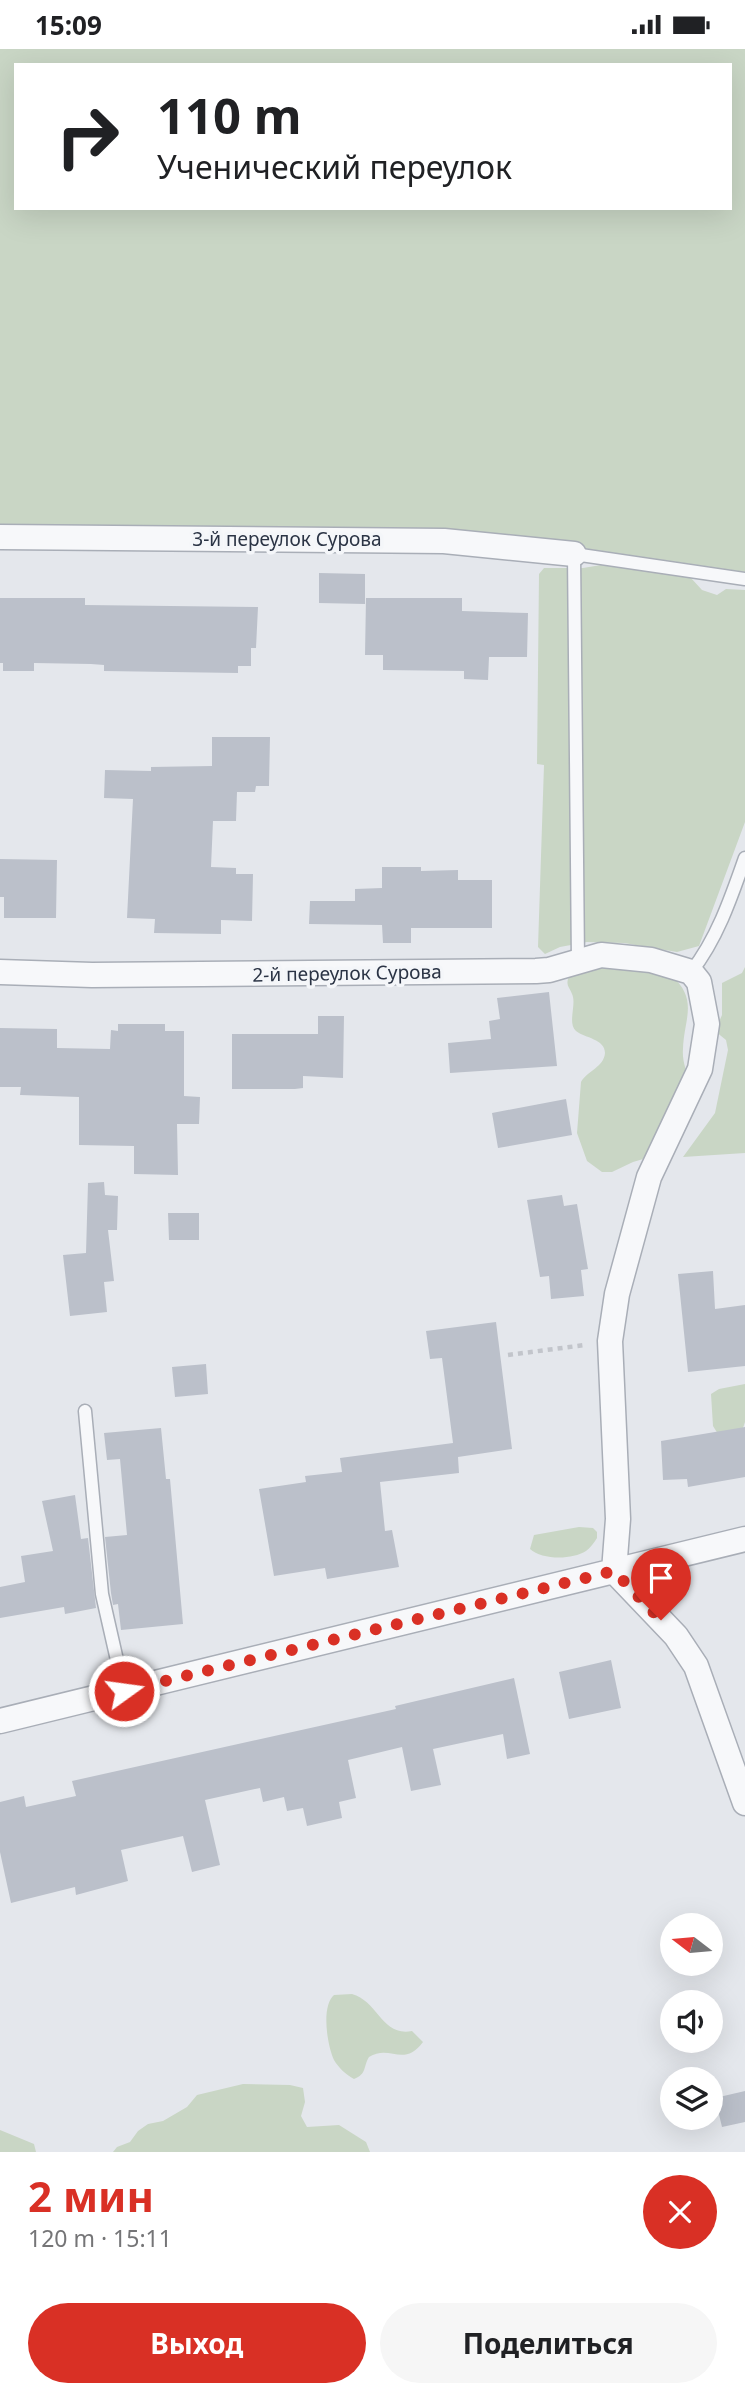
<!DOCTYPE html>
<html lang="ru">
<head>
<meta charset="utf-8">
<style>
	body { margin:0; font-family:"Noto Sans",sans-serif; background:#f6f6f6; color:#202124; height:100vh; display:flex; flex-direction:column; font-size:26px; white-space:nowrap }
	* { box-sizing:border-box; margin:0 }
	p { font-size:23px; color:#757577 }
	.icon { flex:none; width:38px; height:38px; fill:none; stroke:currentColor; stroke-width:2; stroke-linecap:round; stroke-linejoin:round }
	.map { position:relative; height:2103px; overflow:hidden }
	.drawer { display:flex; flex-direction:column; background:#fff; flex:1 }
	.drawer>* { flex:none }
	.guide { position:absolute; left:14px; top:14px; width:718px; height:147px; border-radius:0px; box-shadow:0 7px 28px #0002; background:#fff; color:#202124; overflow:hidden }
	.needle { width:46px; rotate:286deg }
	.buttons { position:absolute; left:660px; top:1864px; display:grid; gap:14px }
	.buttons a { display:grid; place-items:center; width:63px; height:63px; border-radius:50%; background:#fff; box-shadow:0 7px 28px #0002; font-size:35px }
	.pin { position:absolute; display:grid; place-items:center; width:60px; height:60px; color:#fff; margin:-72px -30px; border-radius:50% 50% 50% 0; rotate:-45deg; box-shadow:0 0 7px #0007 }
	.pin .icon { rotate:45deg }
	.me { position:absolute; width:77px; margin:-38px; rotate:76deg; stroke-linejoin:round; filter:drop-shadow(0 0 5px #0008) }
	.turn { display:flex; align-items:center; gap:24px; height:147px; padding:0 28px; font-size:32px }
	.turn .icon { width:91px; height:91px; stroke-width:2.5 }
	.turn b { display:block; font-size:49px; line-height:60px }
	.round { display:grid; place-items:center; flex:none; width:74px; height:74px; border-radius:37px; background:#f6f6f6 }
	.overview { display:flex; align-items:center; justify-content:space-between; height:119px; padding:0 28px }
	h1 { font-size:42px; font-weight:700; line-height:52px; color:#d93025 }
	.primary-button { display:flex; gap:14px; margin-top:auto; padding:14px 28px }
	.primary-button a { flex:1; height:80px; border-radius:42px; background:#d93025; color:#fff; font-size:28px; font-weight:700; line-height:80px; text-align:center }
	.primary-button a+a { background:#f6f6f6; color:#202124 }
	.status { display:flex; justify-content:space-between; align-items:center; height:49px; padding:0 35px; background:#fff; direction:ltr }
	.status svg { height:19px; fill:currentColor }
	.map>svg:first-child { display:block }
</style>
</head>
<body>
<div class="status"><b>15:09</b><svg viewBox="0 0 49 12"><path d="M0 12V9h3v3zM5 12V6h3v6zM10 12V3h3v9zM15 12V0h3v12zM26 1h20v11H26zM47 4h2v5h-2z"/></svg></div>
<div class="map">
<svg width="745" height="2103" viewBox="0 0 745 2103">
	<rect width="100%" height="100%" fill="#e4e7ec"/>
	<path fill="#c9d6c5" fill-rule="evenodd" d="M 0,0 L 745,0 L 745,523 L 521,490 L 0,481 ZM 16,16 L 730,16 L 730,159 L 16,159 Z
		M 601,516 L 691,529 L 702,541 L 717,546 L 726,540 L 745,541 L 745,773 L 699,897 L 677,903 L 624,894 L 587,893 L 560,898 L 545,905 L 538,898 L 544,716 L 537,715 L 539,525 L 544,519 L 583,519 Z
		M 590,913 L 671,926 C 699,951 684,969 683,1000 C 682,1011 686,1022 690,1033 L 650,1108 L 633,1113 L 612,1123 L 602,1123 L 587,1112 L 577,1084 L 581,1033 C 587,1022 604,1018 605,1004 C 605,990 585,989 576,982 C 567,974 577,955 572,945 C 570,939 566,937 568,930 C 571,922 583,917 590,913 Z
		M 745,918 L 745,1104 L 683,1108 L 715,1064 L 728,1001 L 726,991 L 715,982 L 722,966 L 722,934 L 742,924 Z
		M 745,1335 L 745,1373 L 741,1385 L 718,1385 L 713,1377 L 711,1345 L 719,1340 Z
		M 579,1478 L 593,1479 L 597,1483 L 597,1489 C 594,1494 590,1499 586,1502 C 572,1511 542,1511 530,1500 L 534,1486 Z
		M 352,1945 C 378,1952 382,1988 412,1982 L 423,1993 C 404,2019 390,1995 369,2008 C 363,2018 367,2025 354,2030 C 346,2026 338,2018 334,2011 C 327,1996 321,1957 334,1946 Z
		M 243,2035 L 290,2036 L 303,2039 L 305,2053 L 301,2067 L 307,2078 L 339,2076 L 366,2093 L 370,2103 L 113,2103 L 117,2098 L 130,2093 L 138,2082 L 148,2075 L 163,2072 L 187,2058 L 197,2046 Z
		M 0,2081 L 34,2095 L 36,2103 L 0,2103 Z"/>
	<path fill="#bbc0ca" d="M 319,524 L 365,525 L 365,555 L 319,554 Z
		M 0,549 L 85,549 L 85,556 L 258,558 L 256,599 L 251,599 L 251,617 L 238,617 L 238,624 L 104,622 L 104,616 L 91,615 L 34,614 L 34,622 L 3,622 L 3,614 L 0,614 Z
		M 366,549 L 462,549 L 462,562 L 528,564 L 527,608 L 489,608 L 488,631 L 464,630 L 464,622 L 383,621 L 383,606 L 365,606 Z
		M 212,688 L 270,688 L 269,737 L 256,737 L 255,743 L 237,743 L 236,772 L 213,772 L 211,818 L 236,819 L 236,825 L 253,825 L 252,872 L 221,871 L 221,885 L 154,884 L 155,870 L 127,869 L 133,750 L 104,749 L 105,721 L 151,722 L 151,718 L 212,717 Z
		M 0,810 L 57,811 L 56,869 L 4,869 L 4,848 L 0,848 Z
		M 382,818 L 421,818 L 421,822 L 458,821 L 458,831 L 492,831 L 492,879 L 411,879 L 411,894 L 383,894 L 382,876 L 309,875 L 310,852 L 355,852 L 355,840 L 382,839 Z
		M 549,943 L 557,1017 L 450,1024 L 448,994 L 491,990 L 489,972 L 500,970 L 497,949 Z
		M 318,967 L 344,967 L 343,1029 L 303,1027 L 303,1039 L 295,1040 L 232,1040 L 232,985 L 318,985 Z
		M 118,975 L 165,975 L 165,982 L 184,982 L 184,1047 L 200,1048 L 199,1075 L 177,1075 L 178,1126 L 134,1125 L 134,1097 L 79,1096 L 79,1048 L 20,1046 L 21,1038 L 0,1038 L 0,979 L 57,980 L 57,999 L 110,1000 L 111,981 L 118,982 Z
		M 566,1050 L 572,1086 L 498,1099 L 492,1064 Z
		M 104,1133 L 105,1146 L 118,1147 L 117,1181 L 108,1181 L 114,1232 L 104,1233 L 107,1263 L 70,1267 L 63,1206 L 86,1204 L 88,1134 Z
		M 562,1146 L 564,1157 L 577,1155 L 588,1220 L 581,1221 L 584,1247 L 551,1250 L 549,1227 L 540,1228 L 527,1151 Z
		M 168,1164 L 199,1164 L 199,1191 L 169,1191 Z
		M 713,1222 L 715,1260 L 745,1256 L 745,1317 L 688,1323 L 678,1225 Z
		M 496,1273 L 512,1400 L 458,1408 L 459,1424 L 380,1433 L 385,1482 L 392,1481 L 399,1518 L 327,1530 L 325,1519 L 274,1527 L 259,1440 L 306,1433 L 305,1427 L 342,1423 L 340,1409 L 453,1394 L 442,1309 L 430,1310 L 426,1282 Z
		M 206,1315 L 208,1345 L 175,1348 L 172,1318 Z
		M 745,1378 L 745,1428 L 688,1438 L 687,1430 L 663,1431 L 661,1392 Z
		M 161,1379 L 166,1430 L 170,1430 L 183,1575 L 121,1581 L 118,1555 L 113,1556 L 111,1544 L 105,1488 L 127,1486 L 120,1410 L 107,1411 L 104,1384 Z
		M 75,1446 L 81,1490 L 88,1489 L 96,1559 L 65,1565 L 64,1558 L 0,1569 L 0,1538 L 25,1533 L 21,1507 L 53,1502 L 42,1452 Z
		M 611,1611 L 621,1659 L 569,1670 L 559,1623 Z
		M 514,1629 L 530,1705 L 507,1710 L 503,1685 L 433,1700 L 441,1736 L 411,1742 L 402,1698 L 348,1711 L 356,1749 L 339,1753 L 342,1769 L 307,1777 L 303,1759 L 287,1762 L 284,1748 L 263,1753 L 260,1739 L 205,1751 L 220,1816 L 192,1823 L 183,1787 L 121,1801 L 128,1832 L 76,1846 L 75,1838 L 11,1854 L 0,1803 L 0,1753 L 24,1747 L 26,1758 L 76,1747 L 72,1732 L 396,1660 L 395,1657 Z
		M 745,2042 L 745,2073 L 722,2078 L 715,2049 Z"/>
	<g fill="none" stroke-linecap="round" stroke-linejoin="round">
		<g stroke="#a9aeb7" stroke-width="15">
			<path id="lane" d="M 578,913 L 574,505 L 745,530
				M 691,923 C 717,890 731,849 745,809
				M 85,1362 L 102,1545 L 124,1642"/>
		</g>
		<g stroke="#a9aeb7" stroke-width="27">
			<path id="street" d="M 0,488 L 444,492 L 574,505
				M 0,923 L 92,926 L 536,922 L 549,921 L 601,906 L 651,911 L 691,923 L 699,933 L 707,975 L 700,1020 L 649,1128 L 617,1245 L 610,1292 L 618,1470 L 614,1522 L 676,1587 L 696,1617 L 745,1754
				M 0,1672 L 745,1490"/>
		</g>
		<path stroke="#c2c5cb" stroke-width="4.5" stroke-dasharray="5 5" stroke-linecap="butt" d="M 508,1306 L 585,1296"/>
		<use href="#lane" stroke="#f7f8fa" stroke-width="12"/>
		<use href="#street" stroke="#f7f8fa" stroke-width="24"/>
	</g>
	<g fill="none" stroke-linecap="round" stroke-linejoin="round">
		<path stroke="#d93025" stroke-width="12" stroke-dasharray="0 21.6" d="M 124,1642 L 614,1522 L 661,1571"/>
	</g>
	<g text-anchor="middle" stroke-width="7" stroke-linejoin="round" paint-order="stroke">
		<g font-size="19" fill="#2b3445" stroke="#f4f6f9">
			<text x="287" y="497">3-й переулок Сурова</text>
			<text transform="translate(347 924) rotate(-1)" y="7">2-й переулок Сурова</text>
		</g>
	</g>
</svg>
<div class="buttons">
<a><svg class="needle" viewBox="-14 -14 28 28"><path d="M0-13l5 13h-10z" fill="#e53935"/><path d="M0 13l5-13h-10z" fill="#757577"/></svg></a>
<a><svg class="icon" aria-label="sound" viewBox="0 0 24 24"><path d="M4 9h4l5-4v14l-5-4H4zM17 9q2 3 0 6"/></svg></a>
<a><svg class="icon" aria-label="layers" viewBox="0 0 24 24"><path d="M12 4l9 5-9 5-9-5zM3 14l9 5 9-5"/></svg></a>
</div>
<div class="pin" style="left:661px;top:1571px;background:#d93025"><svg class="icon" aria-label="arrive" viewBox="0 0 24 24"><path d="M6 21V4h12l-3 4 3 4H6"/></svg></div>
<svg class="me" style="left:124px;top:1642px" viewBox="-20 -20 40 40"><circle r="17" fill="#d93025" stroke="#fff" stroke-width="3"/><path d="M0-11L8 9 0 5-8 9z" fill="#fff"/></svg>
<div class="guide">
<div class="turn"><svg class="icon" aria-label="right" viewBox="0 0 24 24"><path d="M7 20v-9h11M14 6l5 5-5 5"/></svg><div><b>110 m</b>Ученический переулок</div></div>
</div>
</div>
<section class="drawer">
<div class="overview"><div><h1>2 мин</h1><p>120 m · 15:11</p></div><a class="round" style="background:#d93025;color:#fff"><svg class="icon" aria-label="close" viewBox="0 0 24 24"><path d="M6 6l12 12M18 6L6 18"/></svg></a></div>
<div class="primary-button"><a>Выход</a><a>Поделиться</a></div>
</section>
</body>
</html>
